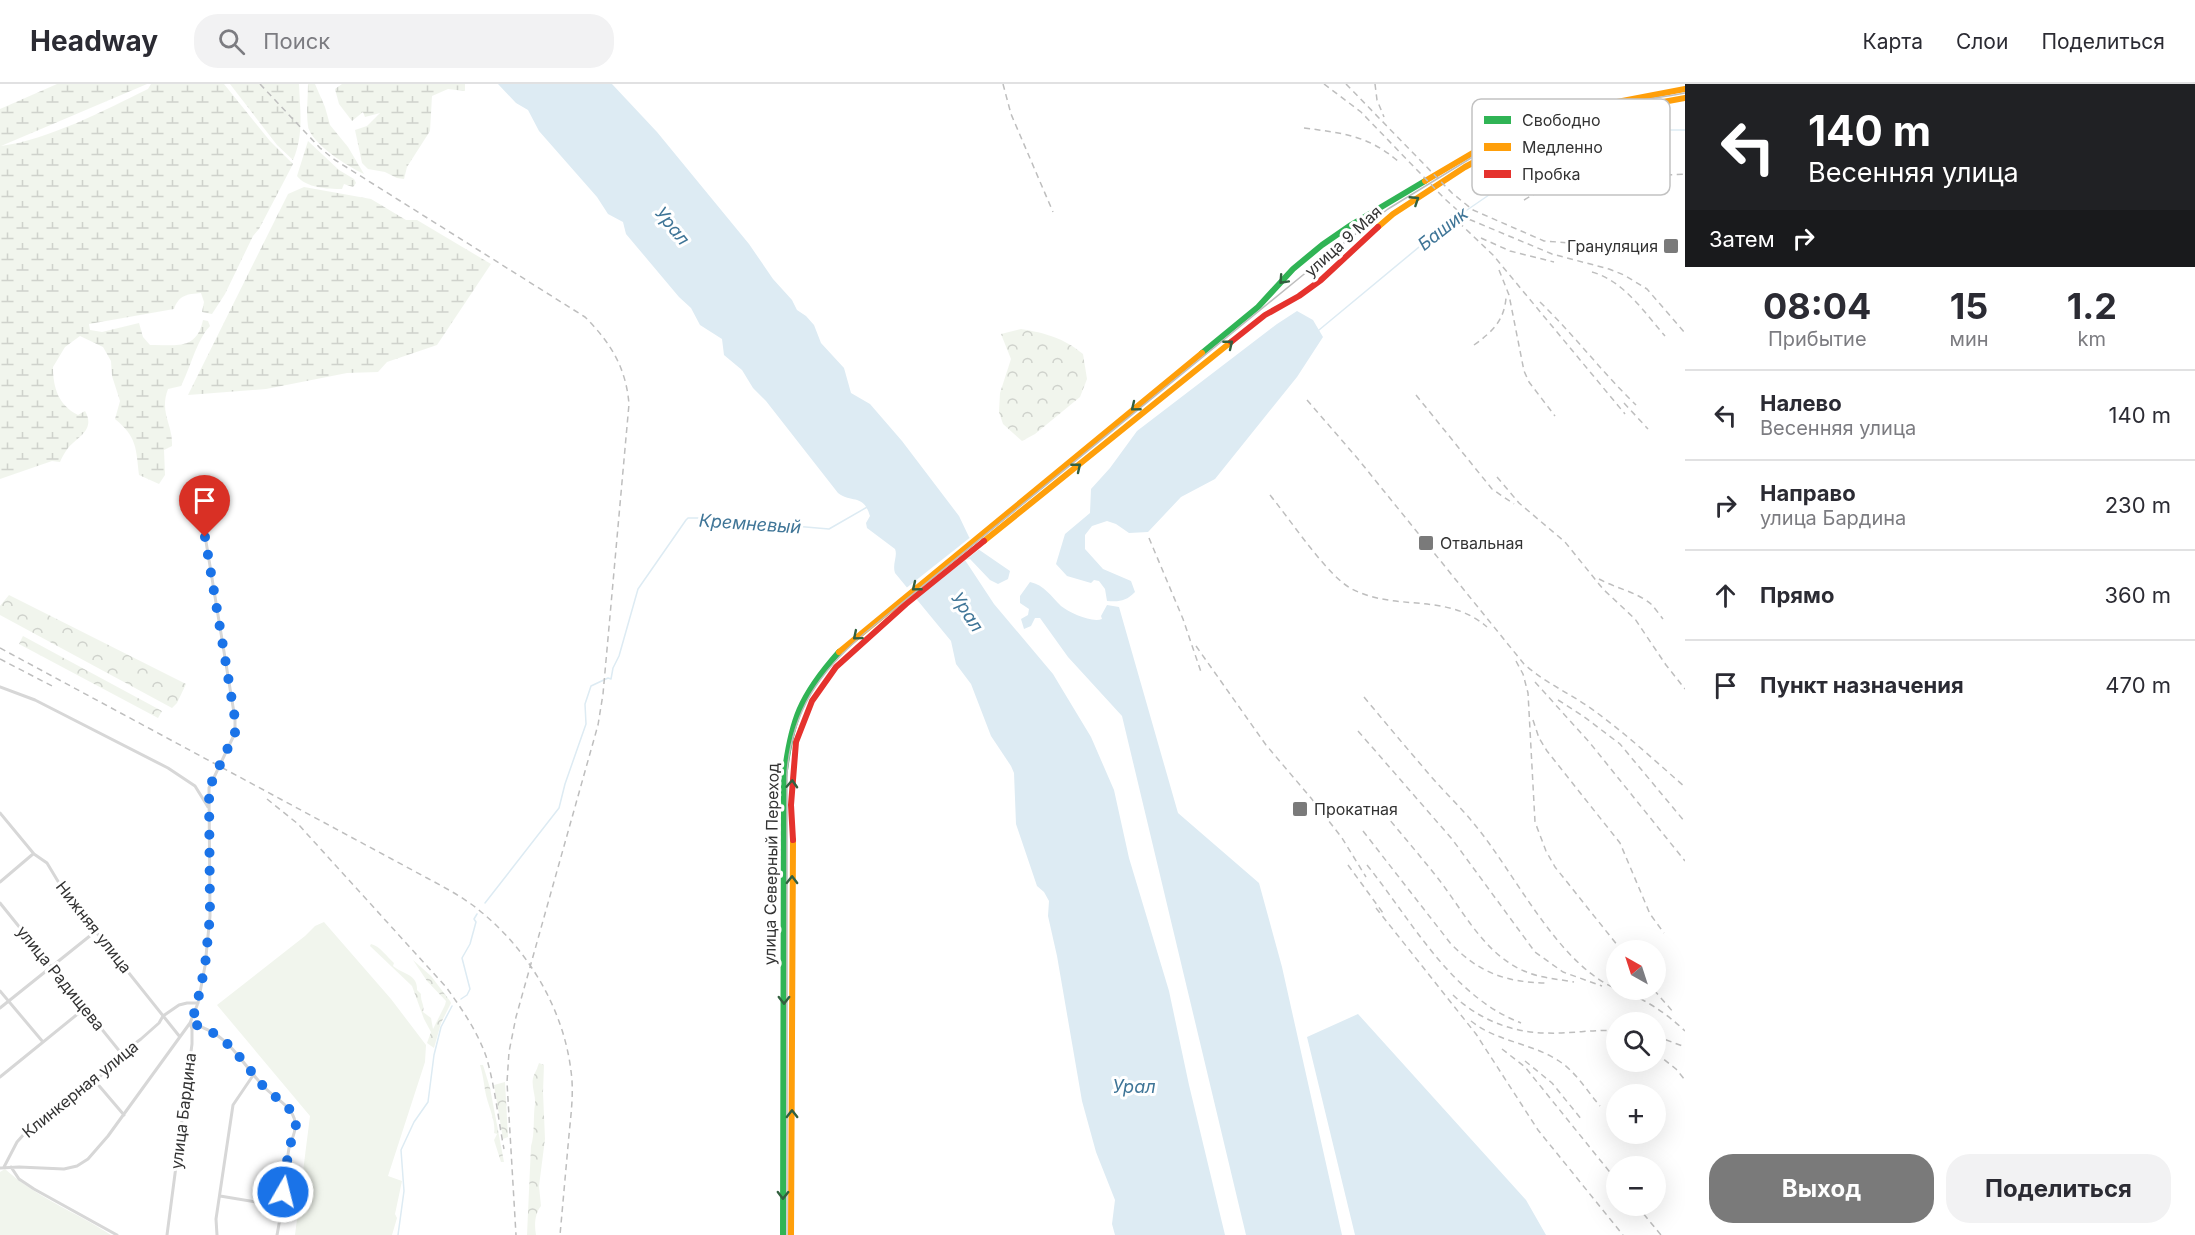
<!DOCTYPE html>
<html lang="ru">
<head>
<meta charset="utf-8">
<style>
	body { margin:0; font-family:Inter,sans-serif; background:#f2f2f3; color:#2b2b33; height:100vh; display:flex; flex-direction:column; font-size:22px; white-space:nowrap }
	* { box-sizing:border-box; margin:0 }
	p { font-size:20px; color:#7c7c81 }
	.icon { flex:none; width:33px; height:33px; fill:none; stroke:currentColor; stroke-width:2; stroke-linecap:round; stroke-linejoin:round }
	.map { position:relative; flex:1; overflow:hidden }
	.details { display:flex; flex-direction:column; background:#fff; width:510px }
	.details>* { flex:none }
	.banner { background:#202124; color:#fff; overflow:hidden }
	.needle { width:39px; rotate:321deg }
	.buttons { position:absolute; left:1606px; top:856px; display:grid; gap:12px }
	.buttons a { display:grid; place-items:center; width:60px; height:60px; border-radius:50%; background:#fff; box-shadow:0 6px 24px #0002; font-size:30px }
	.pin { position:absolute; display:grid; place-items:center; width:51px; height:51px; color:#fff; margin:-62px -26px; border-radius:50% 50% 50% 0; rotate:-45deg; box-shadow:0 0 6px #0007 }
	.pin .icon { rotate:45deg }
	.me { position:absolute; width:66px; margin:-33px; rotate:8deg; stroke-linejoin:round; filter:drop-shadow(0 0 4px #0008) }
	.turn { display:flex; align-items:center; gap:21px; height:126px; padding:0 24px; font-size:27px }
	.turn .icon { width:78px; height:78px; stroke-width:2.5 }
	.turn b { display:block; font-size:42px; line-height:51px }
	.then { display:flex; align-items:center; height:57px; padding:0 24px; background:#0003; gap:12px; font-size:22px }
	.eta { display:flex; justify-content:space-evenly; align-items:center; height:102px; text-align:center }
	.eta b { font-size:36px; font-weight:700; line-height:42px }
	.action { display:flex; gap:12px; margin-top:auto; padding:12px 24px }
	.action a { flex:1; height:69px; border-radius:24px; background:#7a7a7a; color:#fff; font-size:24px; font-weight:700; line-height:69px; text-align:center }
	.action a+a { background:#f2f2f3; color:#2b2b33 }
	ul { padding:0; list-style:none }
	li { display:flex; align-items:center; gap:18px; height:90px; padding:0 24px; border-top:2px solid #e1e1e2 }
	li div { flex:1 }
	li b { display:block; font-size:22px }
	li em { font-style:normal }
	header { display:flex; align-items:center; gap:36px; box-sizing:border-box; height:84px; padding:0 30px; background:#fff; border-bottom:2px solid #e1e1e2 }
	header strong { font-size:28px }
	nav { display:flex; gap:33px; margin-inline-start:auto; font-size:21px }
	.search { width:420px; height:54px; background:#f2f2f3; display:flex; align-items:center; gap:15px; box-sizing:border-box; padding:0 21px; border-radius:24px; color:#7c7c81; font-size:22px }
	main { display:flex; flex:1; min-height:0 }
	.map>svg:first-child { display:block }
</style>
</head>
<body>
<header>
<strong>Headway</strong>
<div class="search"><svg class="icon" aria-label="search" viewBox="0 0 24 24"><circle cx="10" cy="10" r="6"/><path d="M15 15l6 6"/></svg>Поиск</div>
<nav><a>Карта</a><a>Слои</a><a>Поделиться</a></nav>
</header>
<main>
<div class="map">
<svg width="1685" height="1151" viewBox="0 0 1685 1151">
	<defs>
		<pattern id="forest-crowns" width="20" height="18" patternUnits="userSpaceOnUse" patternTransform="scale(1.5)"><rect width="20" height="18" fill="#f1f5ed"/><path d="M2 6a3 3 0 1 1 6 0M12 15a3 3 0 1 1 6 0" fill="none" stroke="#cfd2cc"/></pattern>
		<pattern id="wetland-marsh" width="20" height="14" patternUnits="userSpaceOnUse" patternTransform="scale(1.5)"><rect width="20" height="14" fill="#f1f5ed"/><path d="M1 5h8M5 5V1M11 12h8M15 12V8" fill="none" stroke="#cfd2cc"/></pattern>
	</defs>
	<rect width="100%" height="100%" fill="#fff"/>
	<path fill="url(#forest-crowns)" d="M 1021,245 C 1045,249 1064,254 1083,270 L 1087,295 L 1080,313 L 1035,350 L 1022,357 L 1003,340 L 999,328 L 1000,309 L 1011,275 L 1001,250 Z
		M 9,511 L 186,600 L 177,619 L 172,624 L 0,531 L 0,522 Z
		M 23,552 L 162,627 L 158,634 L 19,560 Z
		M 371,860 C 380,862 388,874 394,879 L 393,882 C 402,890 418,890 417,906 L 421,910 C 420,917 425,921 423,928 L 431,934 L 433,945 L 445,921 L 446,917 L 427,897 L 413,876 L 431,892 L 450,917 L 451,919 L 441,939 L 434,964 L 427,959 L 431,948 L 424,935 L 412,902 L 370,862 Z
		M 539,979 L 544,981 L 543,1008 L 545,1055 L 539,1102 L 541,1122 C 535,1129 534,1141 536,1151 L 527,1151 L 531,1062 C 535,1051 533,1032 535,1020 C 536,1011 530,1000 534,991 C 536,987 537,985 539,979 Z
		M 480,981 L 483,981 L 490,1004 L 504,1078 L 501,1078 L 494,1056 L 497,1050 L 494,1049 C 496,1039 490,1026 487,1015 C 484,1004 484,994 480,981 Z
		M 505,998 L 508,1053 L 503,1055 L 494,1001 Z"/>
	<path fill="url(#wetland-marsh)" d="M 57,0 L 147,0 L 1,62 C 48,56 105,26 148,5 L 151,0 L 224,0 L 270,57 L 293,80 L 259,145 L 253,152 L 225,210 L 212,230 L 202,228 L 204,218 L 201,209 C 187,210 179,211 174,225 L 89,240 L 90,246 L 102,248 L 139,239 L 143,253 L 150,261 C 175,260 196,268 203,236 L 208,237 L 210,242 C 197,255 190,285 181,302 L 168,305 C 159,329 173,340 172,362 L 164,366 L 165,391 L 159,400 L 139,391 C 136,364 137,353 115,335 L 120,317 L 112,292 L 111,277 L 103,263 L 80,252 L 65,263 L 53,283 C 53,303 58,321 78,331 L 85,327 C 96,346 77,353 68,364 C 65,368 62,373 60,378 L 52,377 L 0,395 L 0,25 Z
		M 230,0 L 299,0 C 300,26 304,51 293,76 L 277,61 Z
		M 308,0 L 315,0 L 325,23 L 330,41 L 348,63 L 364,90 C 349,83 311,60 308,42 C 306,29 308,14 308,0 Z
		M 342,0 L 465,0 L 465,7 L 448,5 L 432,12 L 430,47 L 407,83 L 404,95 L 397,94 L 385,88 L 368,85 L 362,79 L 355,46 L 367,42 L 380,29 L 365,33 L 363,28 L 352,37 L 339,20 L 335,5 Z
		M 308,57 L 339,86 L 354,95 L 356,99 L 353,103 L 344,100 L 342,105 C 328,105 306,104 297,92 Z
		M 304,103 L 371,115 L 406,136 L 417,136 L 491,180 L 437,261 L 387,278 L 378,288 L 347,289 L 266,305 L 188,311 L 288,110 Z"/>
	<path fill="#f1f5ed" d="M 324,838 L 391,915 L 426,961 L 425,978 L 388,1092 L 402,1097 L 395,1130 L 397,1134 L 392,1151 L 295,1151 L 310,1032 L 217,921 L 305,852 L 315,842 Z
		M 5,1085 C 37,1114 76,1128 111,1151 L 0,1151 L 0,1088 Z"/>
	<path fill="#ddebf3" d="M 498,0 L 612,0 L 657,48 L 749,160 L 773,195 L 792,216 L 797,226 L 806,232 L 814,241 L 821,259 L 844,284 L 851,309 L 870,320 L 902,357 L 959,432 L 969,453 L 978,465 L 1010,487 L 1008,495 L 998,500 L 990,496 L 970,475 L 965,476 L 994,520 L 1053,590 L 1062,605 L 1091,653 L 1114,706 L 1129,774 L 1169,907 L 1189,1001 L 1225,1151 L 1115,1151 L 1112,1140 L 1115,1116 L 1096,1068 L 1082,1017 L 1057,872 L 1048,832 L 1049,817 L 1044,808 L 1037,802 L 1016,740 L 1014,689 L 1011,682 L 991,652 L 971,600 L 956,580 L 951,557 L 895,489 C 892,480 898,472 895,465 L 867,444 L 866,439 L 870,432 C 863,409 853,420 838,409 L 766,317 L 753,304 L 742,286 L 724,271 L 722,255 L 700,241 L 691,224 L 679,213 L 626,150 L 623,138 L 608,130 L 597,113 L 539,47 L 528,26 L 516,19 Z
		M 1297,227 L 1313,236 L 1323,253 L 1297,293 L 1215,395 L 1181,413 L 1148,448 L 1129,449 L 1116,440 L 1107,437 L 1092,442 L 1085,451 L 1085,465 L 1103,485 L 1131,497 L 1135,508 C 1126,517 1120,518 1107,517 L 1105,505 L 1099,497 L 1094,496 L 1091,499 L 1067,492 L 1056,480 L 1065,450 L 1090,429 L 1091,405 L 1110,384 L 1137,347 L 1277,240 Z
		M 1030,498 C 1044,501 1051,512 1061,522 C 1070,529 1092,539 1102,535 L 1101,532 L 1107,521 L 1119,523 L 1178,729 L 1259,799 L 1282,883 L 1342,1151 L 1246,1151 L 1122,632 L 1068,573 L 1040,534 L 1035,534 L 1031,542 L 1024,545 L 1021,535 L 1028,531 L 1029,525 L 1020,519 L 1020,512 Z
		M 1358,930 L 1526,1116 L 1546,1151 L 1355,1151 L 1307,953 Z"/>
	<path fill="#fff" d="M 972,452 L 981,464 L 914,516 L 905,505 Z"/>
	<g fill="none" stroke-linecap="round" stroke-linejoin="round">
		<path stroke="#ddebf3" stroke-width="1.5" d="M 1319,246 L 1448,139 L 1524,87 L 1533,84 L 1576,61 L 1647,53 L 1661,46 L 1685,46
			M 485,819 L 559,724 L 565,700 L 586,640 L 585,620 L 591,602 L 608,594 L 611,595 L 613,584 L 619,572 L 638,505 L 686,436 L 688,434 L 700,434 L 829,445 L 869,422
			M 461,915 L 467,911 L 470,905 L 462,874 L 470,860 L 476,838 L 474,835 L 477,830
			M 398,1151 L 404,1107 L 401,1066 L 414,1038 L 428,1018 L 434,971 L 441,943 L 452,922"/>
		<path stroke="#d7d7d7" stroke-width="3" d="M 0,603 L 35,616 L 168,684 L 195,702 L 208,723
			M 0,729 L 34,770 L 47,779 L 65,809 L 180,953
			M 0,798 L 33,770
			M 0,819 L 121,969
			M 0,907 L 43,958
			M 0,924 L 96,847
			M 190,939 C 232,951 238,976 265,1004 C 275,1014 293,1023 295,1038 C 297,1047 291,1056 289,1064 C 284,1093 283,1122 277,1151
			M 0,993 L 85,924
			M 95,997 L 124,1031
			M 4,1083 L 17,1058 L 25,1049 L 44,1034 L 58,1028 L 95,997 L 116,978 L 122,969 L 141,955 L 159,939 L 163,932 L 179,921 L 187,919 L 198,919
			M 11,1083 L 19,1095 L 34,1105 L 117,1151
			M 0,1084 L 19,1083 L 64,1085 L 77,1082 L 88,1075 L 108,1052 L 190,939 L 198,919 L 205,882 L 210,832 L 209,704 L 235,649 L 235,635 L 202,433
			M 220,1112 L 280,1122
			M 167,1151 L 192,960 L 192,945 L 190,939
			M 217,1151 L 216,1135 L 233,1021 L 254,990"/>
		<path stroke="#30b455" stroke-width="6" d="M 1202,269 L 1258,223 L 1293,185 L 1322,161 L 1351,141 L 1425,97
			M 783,1151 L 784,694 C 791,636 800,612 839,568"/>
		<path stroke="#ff9f0a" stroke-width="6" d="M 1425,97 L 1510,47 L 1549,31 L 1685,5
			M 1378,143 L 1393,130 L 1465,83 L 1522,52 L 1576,34 L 1685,14
			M 984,457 L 1231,258
			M 839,568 L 1202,269
			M 791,1151 L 793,756"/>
		<path stroke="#e5322d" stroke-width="6" d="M 1231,258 L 1265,231 L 1299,212 L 1321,196 L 1378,143
			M 793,756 L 791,721 L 796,658 L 812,617 L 836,583 L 906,520 L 984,457"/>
		<path stroke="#bebebe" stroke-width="1.5" d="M 787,1151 L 787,689 C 792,627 819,588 865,549 L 1314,182 L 1388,125 L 1502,55 C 1560,27 1623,20 1685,9"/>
		<path stroke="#bebebe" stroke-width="1.5" stroke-dasharray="6 4.5" stroke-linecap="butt" d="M 260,0 L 320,64 L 335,76 L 585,233 C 611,259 626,284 629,320 L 603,610 L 598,641 L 516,933 L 509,968 L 507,998 L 516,1151
			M 1003,0 L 1011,30 L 1053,128
			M 1324,0 L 1361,28 L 1445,115 L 1466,134 L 1552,170 L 1609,185 L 1624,191 L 1647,205 L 1685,249
			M 1346,0 L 1452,109 L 1473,126 L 1544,157 L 1585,160
			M 1375,0 L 1377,16 L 1384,33
			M 1304,44 C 1342,49 1368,51 1399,78
			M 1524,116 C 1581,81 1623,95 1685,90
			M 1451,131 L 1493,171 L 1625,330
			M 1481,154 L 1510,167 L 1554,178
			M 1499,186 L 1509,211 L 1524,287 L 1529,298 L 1555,332
			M 1592,188 C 1624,197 1644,228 1665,252
			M 1540,218 C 1574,251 1602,288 1636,321
			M 1474,261 C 1492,248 1504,237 1506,214
			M 1416,311 L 1492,405 L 1514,420
			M 1307,316 L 1358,375 L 1524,580 C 1544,598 1567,608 1589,623 C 1623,647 1654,676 1685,703
			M 1624,319 L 1648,345
			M 1497,393 L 1519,419 L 1565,458 L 1603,505 L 1635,535 L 1666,581 L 1685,605
			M 1270,411 C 1289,434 1328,493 1352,505 C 1396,528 1447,508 1487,543
			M 1149,454 L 1183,535 L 1201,588
			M 1599,495 C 1615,504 1637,508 1651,520 C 1655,524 1659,530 1663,535
			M 1196,562 L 1266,661 L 1311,714 L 1342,754 L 1366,793
			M 0,564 L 427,794 C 442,802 457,810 471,820 C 524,859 563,921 571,987 C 574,1008 571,1030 569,1051 C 566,1084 563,1118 560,1151
			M 0,575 L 54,603
			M 1516,577 L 1523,590 L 1528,609 L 1535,738 L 1546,767 L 1555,783 L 1622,867
			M 1535,598 L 1590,659 L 1685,777
			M 1364,613 C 1384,637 1403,660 1423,683 C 1439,703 1459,721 1475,741 C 1515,789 1558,881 1617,905
			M 1558,616 L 1583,632 L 1620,660 L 1685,738
			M 1533,636 L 1539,654 L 1547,667 L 1620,759 L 1650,830 L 1664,849
			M 1358,647 L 1452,755 L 1535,868 L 1563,888 L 1602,902
			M 267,715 L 298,740 L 446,903 C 462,925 477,947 486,972 C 495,1002 498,1034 504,1065
			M 1384,729 C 1403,752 1422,774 1440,797 C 1465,830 1485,870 1524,887 C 1540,894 1557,895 1574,898
			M 1363,747 L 1451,860 C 1480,889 1505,898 1546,899
			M 1348,781 L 1383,829
			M 1367,781 C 1412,837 1451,912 1521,939
			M 1376,824 L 1476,950 L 1538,1046 L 1623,1151
			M 1621,906 C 1646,916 1665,928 1685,947
			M 1654,906 L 1674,929
			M 1453,911 C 1478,935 1512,949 1547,949 C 1570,950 1594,945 1617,947
			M 1471,937 C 1497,958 1532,959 1559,977 C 1576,988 1587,1007 1600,1022
			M 1656,952 L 1685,963
			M 1502,965 L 1525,983 L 1617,1097
			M 1656,969 L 1676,985 L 1685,996
			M 1525,977 L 1552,999 L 1582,1036
			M 1637,1122 L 1661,1151"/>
	</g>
	<defs><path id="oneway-chevron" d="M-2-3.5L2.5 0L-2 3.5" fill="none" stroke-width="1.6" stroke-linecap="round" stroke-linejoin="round" transform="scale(1.5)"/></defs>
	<g stroke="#32603f">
		<use href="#oneway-chevron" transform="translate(1415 116) rotate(-33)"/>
		<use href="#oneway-chevron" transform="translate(1283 196) rotate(133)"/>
		<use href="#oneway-chevron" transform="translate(1229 260) rotate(-39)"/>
		<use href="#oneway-chevron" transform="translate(1135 323) rotate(141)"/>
		<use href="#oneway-chevron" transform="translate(1077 383) rotate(-39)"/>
		<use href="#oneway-chevron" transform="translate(916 503) rotate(141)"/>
		<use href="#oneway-chevron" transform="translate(857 552) rotate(140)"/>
		<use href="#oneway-chevron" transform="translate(792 700) rotate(-87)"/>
		<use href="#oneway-chevron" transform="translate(792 796) rotate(-89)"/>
		<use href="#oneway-chevron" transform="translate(784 916) rotate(90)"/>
		<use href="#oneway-chevron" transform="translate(792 1030) rotate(-90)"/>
		<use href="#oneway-chevron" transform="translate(783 1111) rotate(91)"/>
	</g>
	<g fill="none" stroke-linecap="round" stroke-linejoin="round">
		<path stroke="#1a73e8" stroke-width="10" stroke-dasharray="0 18" d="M 205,453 L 235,635 L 235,649 L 209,704 L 210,832 L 205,882 L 196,925 L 190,939 C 228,950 239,974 263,1002 C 272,1012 291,1021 295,1035 C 298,1045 292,1053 290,1062 C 286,1077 286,1093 283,1108"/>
	</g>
	<g fill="#7a7a7a" stroke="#fff" stroke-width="2">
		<rect x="1663" y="154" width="16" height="16" rx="3"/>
		<rect x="1418" y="451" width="16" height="16" rx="3"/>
		<rect x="1292" y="717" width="16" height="16" rx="3"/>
	</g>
	<g text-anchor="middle" stroke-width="6" stroke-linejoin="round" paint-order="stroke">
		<g font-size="16" fill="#333" stroke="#fff">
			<text transform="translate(1343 157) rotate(-42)" y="6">улица 9 Мая</text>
			<text transform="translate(771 780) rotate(-89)" y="6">улица Северный Переход</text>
			<text transform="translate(94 843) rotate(52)" y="6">Нижняя улица</text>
			<text transform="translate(61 894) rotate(51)" y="6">улица Радищева</text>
			<text transform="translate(80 1005) rotate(-39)" y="6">Клинкерная улица</text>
			<text transform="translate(183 1027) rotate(-83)" y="6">улица Бардина</text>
		</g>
		<g font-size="16" fill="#333" stroke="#fff" text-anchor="start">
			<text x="1658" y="168" text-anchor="end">Грануляция</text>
			<text x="1440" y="465">Отвальная</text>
			<text x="1314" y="731">Прокатная</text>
		</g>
		<g font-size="18" font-style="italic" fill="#3f7597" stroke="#fff">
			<text transform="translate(672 142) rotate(51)" y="6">Урал</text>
			<text transform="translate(1443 145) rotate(-38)" y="6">Башик</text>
			<text transform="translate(750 440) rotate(4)" y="6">Кремневый</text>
			<text transform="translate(967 528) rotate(57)" y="6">Урал</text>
			<text x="1134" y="1009">Урал</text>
		</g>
	</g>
	<rect x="1472" y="15" width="198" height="96" rx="9" fill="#fff" stroke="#c2c2c2" stroke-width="1.5"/>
	<rect x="1484" y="32" width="27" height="8" fill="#30b455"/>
	<rect x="1484" y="59" width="27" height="8" fill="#ff9f0a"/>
	<rect x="1484" y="86" width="27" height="8" fill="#e5322d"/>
	<g font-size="16" fill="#333">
		<text x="1522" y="42">Свободно</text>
		<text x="1522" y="69">Медленно</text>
		<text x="1522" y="96">Пробка</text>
	</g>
</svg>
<div class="buttons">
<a><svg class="needle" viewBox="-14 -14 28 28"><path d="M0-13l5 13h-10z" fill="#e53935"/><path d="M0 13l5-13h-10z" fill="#7c7c81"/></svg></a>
<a><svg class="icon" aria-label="search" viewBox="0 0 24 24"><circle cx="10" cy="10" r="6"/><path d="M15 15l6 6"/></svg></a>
<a>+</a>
<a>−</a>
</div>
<div class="pin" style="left:205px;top:453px;background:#d93025"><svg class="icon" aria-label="arrive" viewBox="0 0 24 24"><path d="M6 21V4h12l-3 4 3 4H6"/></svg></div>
<svg class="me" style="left:283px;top:1108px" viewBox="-20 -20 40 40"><circle r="17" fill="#1a73e8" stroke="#fff" stroke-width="3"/><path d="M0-11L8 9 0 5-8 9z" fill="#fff"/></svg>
</div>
<section class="details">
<div class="banner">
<div class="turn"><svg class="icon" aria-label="left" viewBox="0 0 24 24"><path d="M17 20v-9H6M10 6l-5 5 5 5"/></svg><div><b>140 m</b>Весенняя улица</div></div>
<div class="then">Затем<svg class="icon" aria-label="right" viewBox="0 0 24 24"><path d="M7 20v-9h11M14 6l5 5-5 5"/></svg></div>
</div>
<div class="eta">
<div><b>08:04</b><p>Прибытие</p></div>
<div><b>15</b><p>мин</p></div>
<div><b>1.2</b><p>km</p></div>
</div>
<ul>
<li><svg class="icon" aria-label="left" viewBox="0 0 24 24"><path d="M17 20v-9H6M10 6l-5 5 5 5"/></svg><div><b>Налево</b><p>Весенняя улица</p></div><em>140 m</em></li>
<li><svg class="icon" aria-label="right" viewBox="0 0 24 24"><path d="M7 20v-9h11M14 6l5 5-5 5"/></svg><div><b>Направо</b><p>улица Бардина</p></div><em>230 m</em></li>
<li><svg class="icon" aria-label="ahead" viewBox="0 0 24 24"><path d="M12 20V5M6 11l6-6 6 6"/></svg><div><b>Прямо</b></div><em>360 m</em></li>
<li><svg class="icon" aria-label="arrive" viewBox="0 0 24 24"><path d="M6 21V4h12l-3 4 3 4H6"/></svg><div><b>Пункт назначения</b></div><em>470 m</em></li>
</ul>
<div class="action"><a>Выход</a><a>Поделиться</a></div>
</section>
</main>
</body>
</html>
